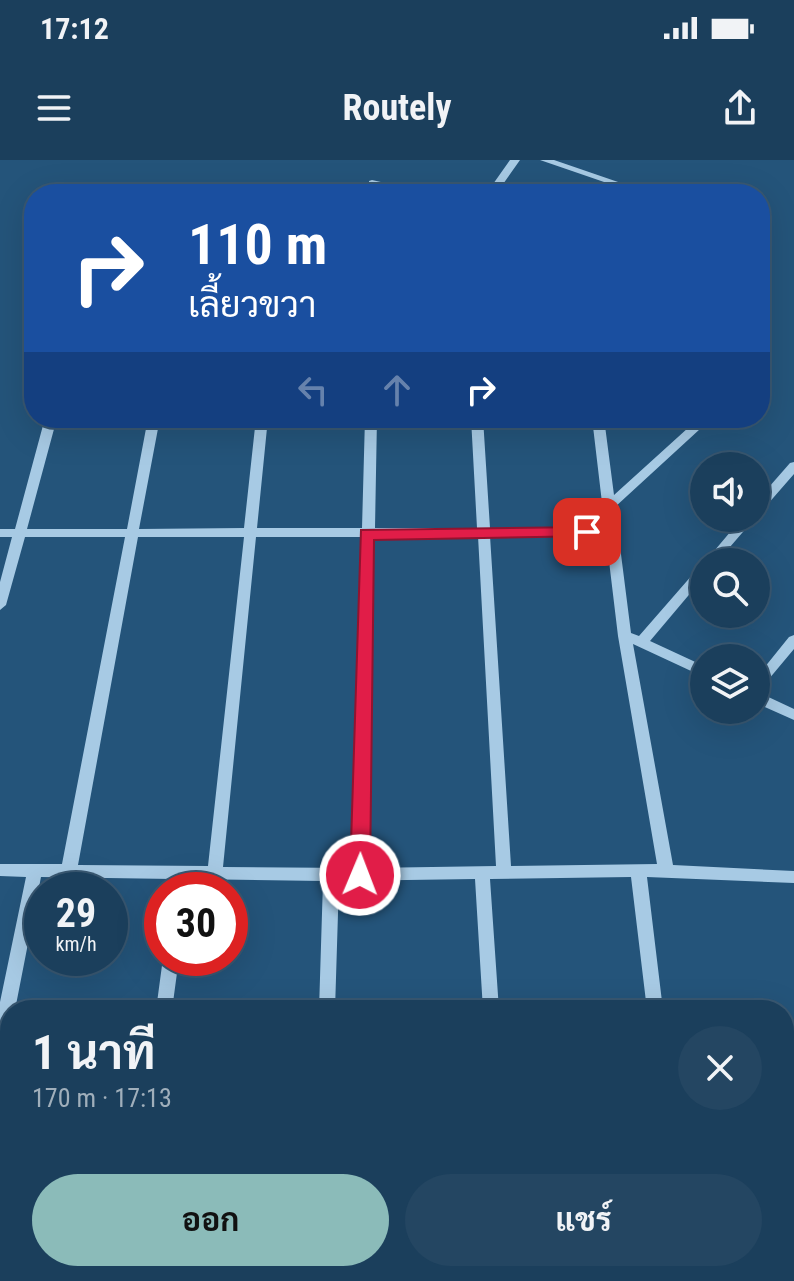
<!DOCTYPE html>
<html lang="th">
<head>
<meta charset="utf-8">
<style>
	body { margin:0; font-family:"Roboto Condensed",Sarabun,sans-serif; background:#244662; color:#f1f3f6; height:100vh; display:flex; flex-direction:column; font-size:30px; white-space:nowrap }
	* { box-sizing:border-box; margin:0 }
	p { font-size:26px; color:#a0afbb }
	.icon { flex:none; width:44px; height:44px; fill:none; stroke:currentColor; stroke-width:2; stroke-linecap:round; stroke-linejoin:round }
	.map { position:relative; flex:1; overflow:hidden }
	.drawer { position:absolute; left:0px; top:840px; width:794px; height:282px; display:flex; flex-direction:column; background:#1b3f5c; border-radius:32px 32px 0 0; box-shadow:0 8px 32px #0002,0 0 0 2px #395872 }
	.drawer>* { flex:none }
	.top-card { position:absolute; left:24px; top:24px; width:746px; height:244px; border-radius:32px; box-shadow:0 8px 32px #0002,0 0 0 2px #395872; background:#1a4fa0; color:#fff; overflow:hidden }
	.tools { position:absolute; left:690px; top:292px; display:grid; gap:16px }
	.tools a { display:grid; place-items:center; width:80px; height:80px; border-radius:50%; background:#1b3f5c; box-shadow:0 8px 32px #0002,0 0 0 2px #395872; font-size:40px }
	.speed { position:absolute; left:24px; top:712px; display:flex; gap:16px; font-size:40px; font-weight:700; text-align:center }
	.speed>* { display:grid; place-content:center; width:104px; height:104px; border-radius:50%; background:#1b3f5c; box-shadow:0 8px 32px #0002,0 0 0 2px #395872; line-height:1 }
	.speed small { font-size:20px; font-weight:400 }
	.speed .limit { border:12px solid #d22; background:#fff; color:#111 }
	.pin { position:absolute; display:grid; place-items:center; width:68px; height:68px; color:#fff; margin:-34px; border-radius:16px; box-shadow:0 4px 12px #0006 }
	.me { position:absolute; width:88px; margin:-44px; rotate:1deg; stroke-linejoin:round; filter:drop-shadow(0 0 6px #0008) }
	.turn { display:flex; align-items:center; gap:28px; height:168px; padding:0 32px; font-size:36px }
	.turn .icon { width:104px; height:104px; stroke-width:2.5 }
	.turn b { display:block; font-size:56px; line-height:68px }
	.lanes { display:flex; align-items:center; height:76px; padding:0 32px; background:#0003; justify-content:center; gap:40px; direction:ltr }
	.lanes .off { opacity:.35 }
	.round { display:grid; place-items:center; flex:none; width:84px; height:84px; border-radius:42px; background:#244662 }
	.head { display:flex; align-items:center; justify-content:space-between; height:136px; padding:0 32px }
	h1 { font-size:48px; font-weight:700; line-height:60px }
	.button { display:flex; gap:16px; margin-top:auto; padding:16px 32px }
	.button a { flex:1; height:92px; border-radius:48px; background:#8bbbb9; color:#111; font-size:32px; font-weight:700; line-height:92px; text-align:center }
	.button a+a { background:#244662; color:#f1f3f6 }
	.status { display:flex; justify-content:space-between; align-items:center; height:56px; padding:0 40px; background:#1b3f5c; direction:ltr }
	.status svg { height:22px; fill:currentColor }
	header { display:flex; justify-content:space-between; align-items:center; height:104px; padding:0 32px; background:#1b3f5c; font-size:36px; font-weight:700 }
	.map>svg:first-child { display:block }
</style>
</head>
<body>
<div class="status"><b>17:12</b><svg viewBox="0 0 49 12"><path d="M0 12V9h3v3zM5 12V6h3v6zM10 12V3h3v9zM15 12V0h3v12zM26 1h20v11H26zM47 4h2v5h-2z"/></svg></div>
<header><svg class="icon" aria-label="menu" viewBox="0 0 24 24"><path d="M4 6h16M4 12h16M4 18h16"/></svg>Routely<svg class="icon" aria-label="share" viewBox="0 0 24 24"><path d="M12 15V3M7 8l5-5 5 5M5 13v7h14v-7"/></svg></header>
<div class="map">
<svg width="794" height="1121" viewBox="0 0 794 1121">
	<rect width="100%" height="100%" fill="#24547a"/>
	<g fill="none" stroke-linecap="round" stroke-linejoin="round">
		<path fill="#a7cae4" fill-rule="evenodd" d="M 510,0 L 520,0 L 496,34 L 486,34 Z
			M 540,0 L 554,0 L 653,34 L 639,34 Z
			M 372,20 L 425,32 L 427,34 L 409,34 L 369,25 L 369,21 Z
			M 45,258 L 57,258 L 27,369 L 127,369 L 148,258 L 160,258 L 139,369 L 244,368 L 256,258 L 268,258 L 257,368 L 362,368 L 365,258 L 377,258 L 375,368 L 477,368 L 471,258 L 483,258 L 490,368 L 605,368 L 592,258 L 604,258 L 614,335 L 699,258 L 712,258 L 615,347 L 631,473 L 639,476 L 700,406 L 704,405 L 704,417 L 650,481 L 704,506 L 704,517 L 633,484 L 673,705 L 794,711 L 794,723 L 647,717 L 663,850 L 647,850 L 631,717 L 490,719 L 499,850 L 483,850 L 475,719 L 339,721 L 335,850 L 319,850 L 323,721 L 188,719 L 187,730 L 171,730 L 173,719 L 41,717 L 15,850 L 10,850 L 10,875 L 6,888 L 0,891 L 0,842 L 26,717 L 0,716 L 0,704 L 62,704 L 125,377 L 25,377 L 6,445 L 0,450 L 0,422 L 12,377 L 0,377 L 0,369 L 15,369 ZM 478,376 L 496,706 L 368,708 L 374,377 ZM 490,376 L 606,376 L 618,476 L 657,704 L 511,706 ZM 138,377 L 244,377 L 208,706 L 78,705 ZM 256,377 L 362,377 L 353,708 L 223,707 Z
			M 794,302 L 794,314 L 760,353 L 756,354 L 756,342 L 790,303 Z
			M 742,358 L 755,358 L 717,402 L 704,403 Z
			M 794,475 L 794,489 L 758,532 L 794,549 L 794,560 L 756,543 L 756,518 L 789,477 Z
			M 163,798 L 179,798 L 172,850 L 156,850 Z
			M 123,1112 L 141,1112 L 140,1121 L 122,1121 Z
			M 312,1112 L 330,1112 L 329,1121 L 311,1121 Z
			M 500,1112 L 518,1112 L 519,1121 L 501,1121 Z
			M 678,1112 L 696,1112 L 697,1121 L 679,1121 Z"/>
	</g>
	<path fill="#e11d48" stroke="#92132f" stroke-width="2" d="M 587,367 L 592,368 L 592,376 L 374,380 L 370,715 L 367,721 L 360,723 L 353,721 L 350,715 L 361,370 Z"/>
</svg>
<div class="tools">
<a><svg class="icon" aria-label="sound" viewBox="0 0 24 24"><path d="M4 9h4l5-4v14l-5-4H4zM17 9q2 3 0 6"/></svg></a>
<a><svg class="icon" aria-label="search" viewBox="0 0 24 24"><circle cx="10" cy="10" r="6"/><path d="M15 15l6 6"/></svg></a>
<a><svg class="icon" aria-label="layers" viewBox="0 0 24 24"><path d="M12 4l9 5-9 5-9-5zM3 14l9 5 9-5"/></svg></a>
</div>
<div class="speed"><div>29<small>km/h</small></div><div class="limit">30</div></div>
<div class="pin" style="left:587px;top:372px;background:#d93025"><svg class="icon" aria-label="arrive" viewBox="0 0 24 24"><path d="M6 21V4h12l-3 4 3 4H6"/></svg></div>
<svg class="me" style="left:360px;top:715px" viewBox="-20 -20 40 40"><circle r="17" fill="#e11d48" stroke="#fff" stroke-width="3"/><path d="M0-11L8 9 0 5-8 9z" fill="#fff"/></svg>
<div class="top-card">
<div class="turn"><svg class="icon" aria-label="right" viewBox="0 0 24 24"><path d="M7 20v-9h11M14 6l5 5-5 5"/></svg><div><b>110 m</b>เลี้ยวขวา</div></div>
<div class="lanes"><svg class="icon off" aria-label="left" viewBox="0 0 24 24"><path d="M17 20v-9H6M10 6l-5 5 5 5"/></svg><svg class="icon off" aria-label="ahead" viewBox="0 0 24 24"><path d="M12 20V5M6 11l6-6 6 6"/></svg><svg class="icon" aria-label="right" viewBox="0 0 24 24"><path d="M7 20v-9h11M14 6l5 5-5 5"/></svg></div>
</div>
<section class="drawer">
<div class="head"><div><h1>1 นาที</h1><p>170 m · 17:13</p></div><a class="round"><svg class="icon" aria-label="close" viewBox="0 0 24 24"><path d="M6 6l12 12M18 6L6 18"/></svg></a></div>
<div class="button"><a>ออก</a><a>แชร์</a></div>
</section>
</div>
</body>
</html>
